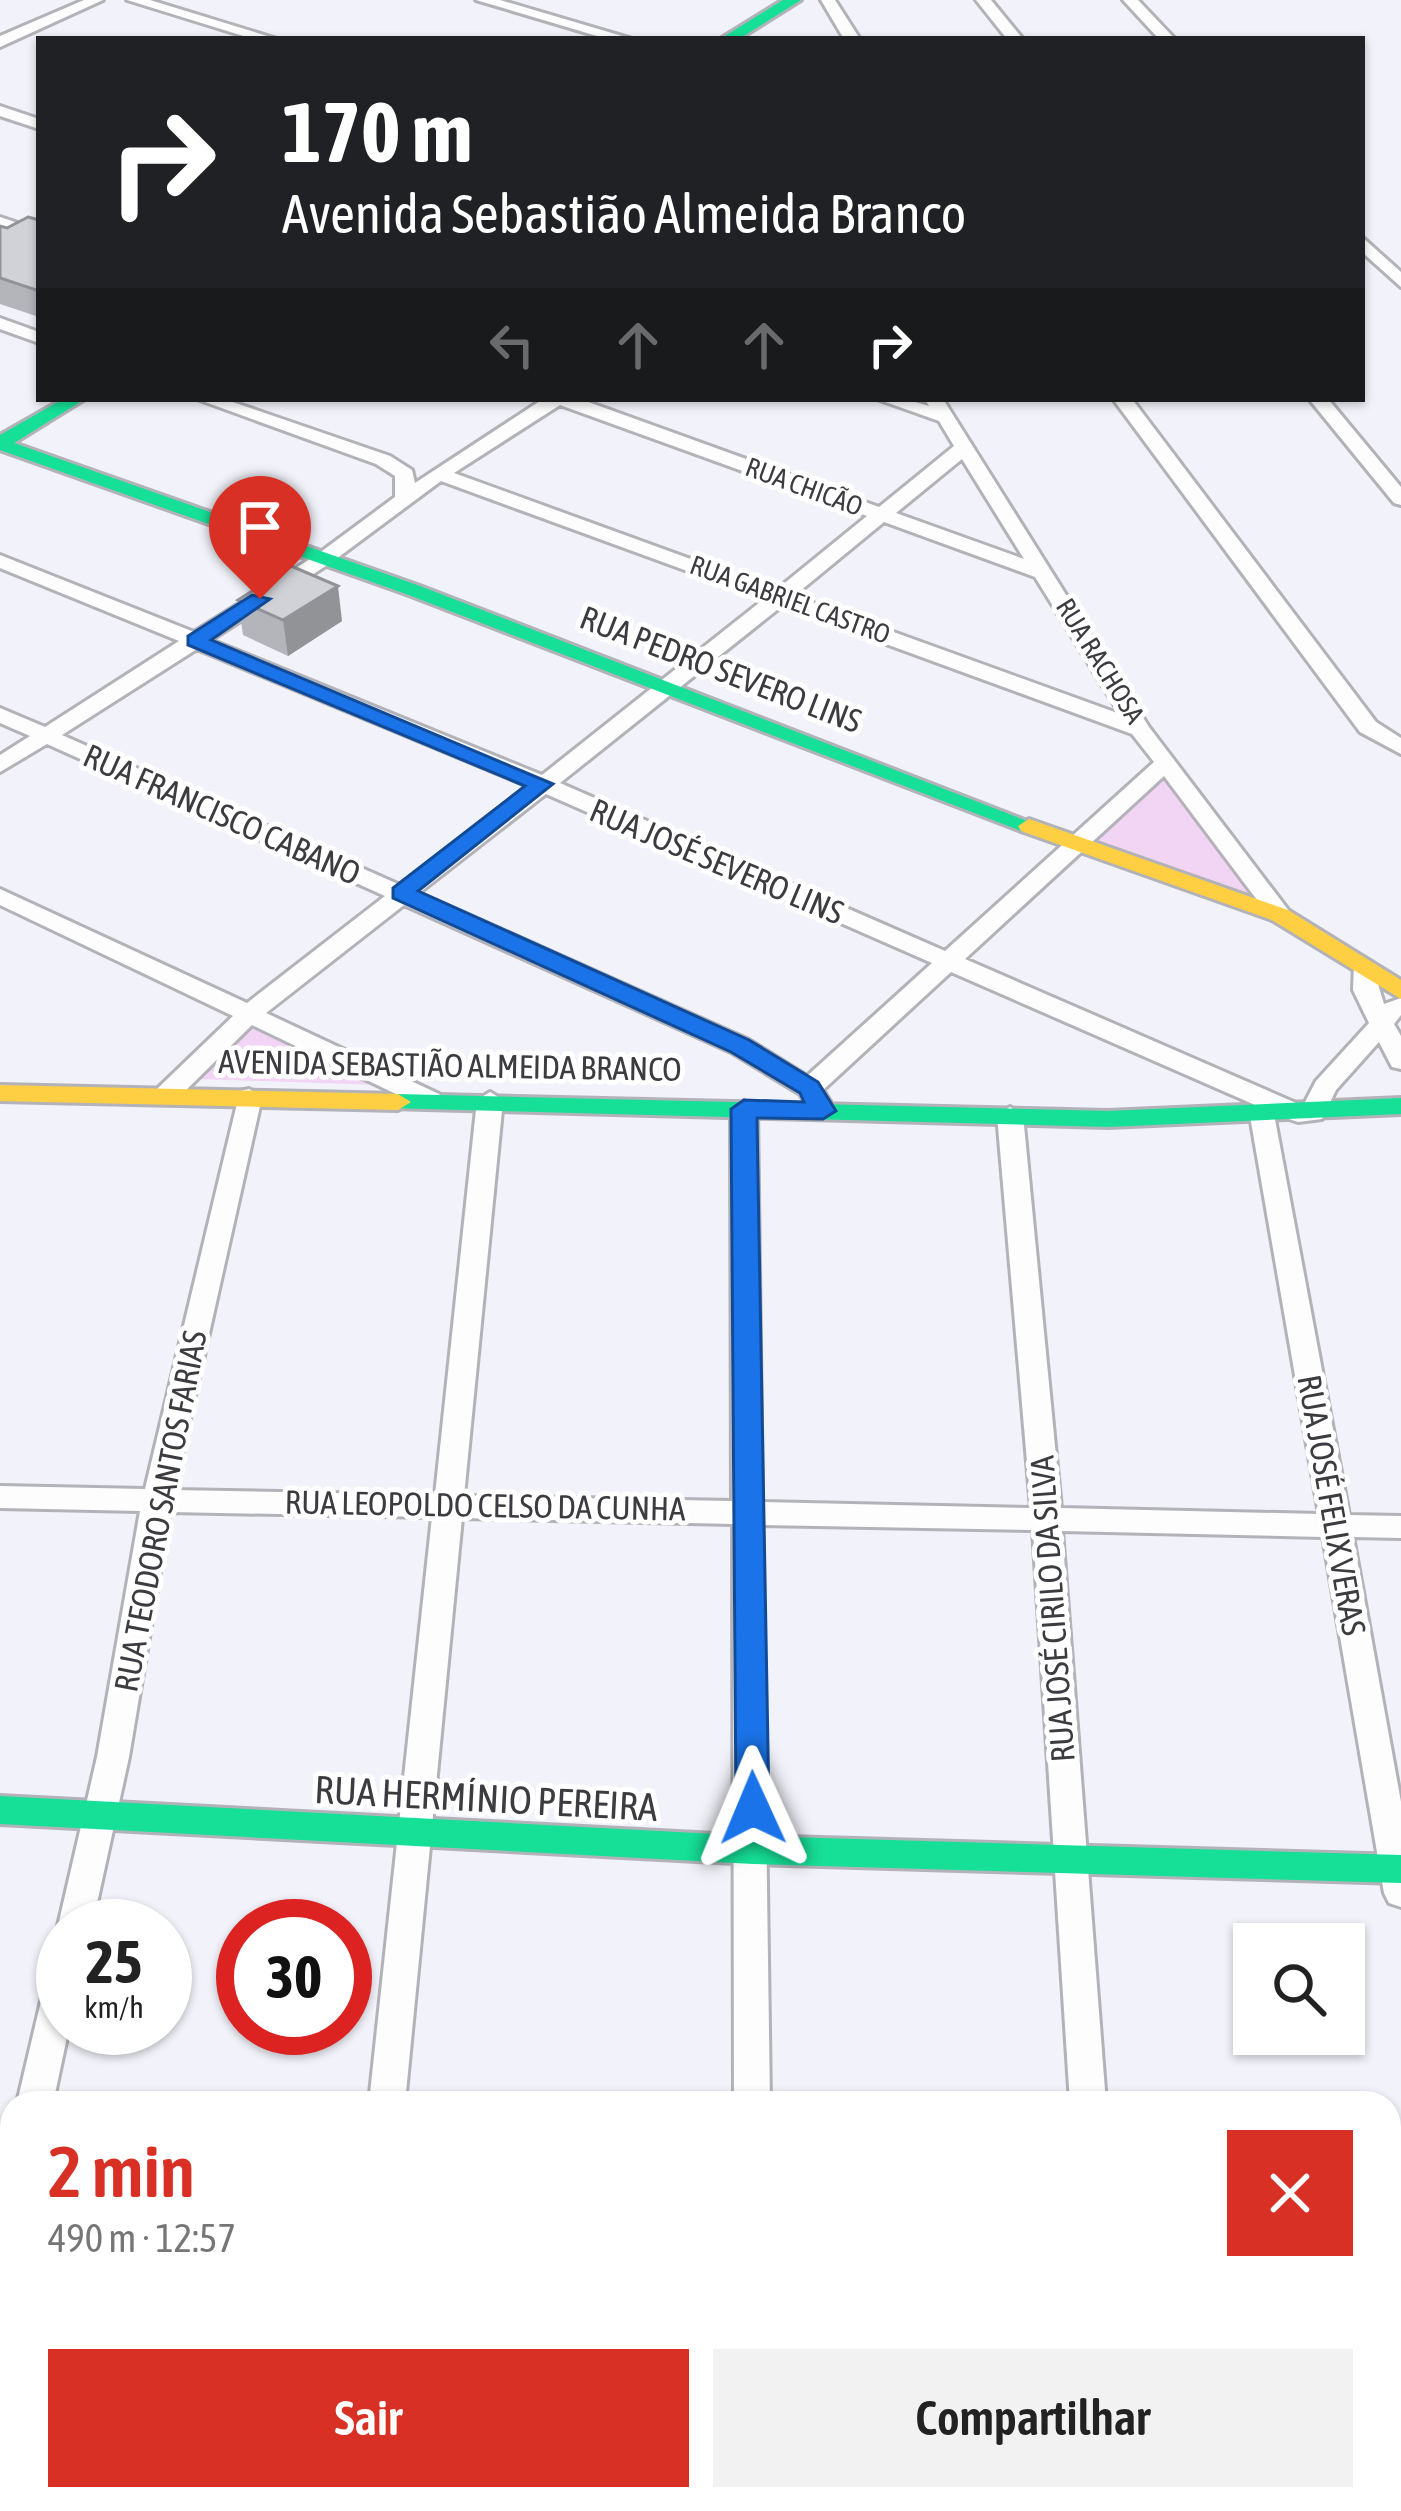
<!DOCTYPE html>
<html lang="pt">
<head>
<meta charset="utf-8">
<style>
	body { margin:0; font-family:"Asap Condensed",sans-serif; background:#f2f2f2; color:#222; height:100vh; display:flex; flex-direction:column; font-size:45px; white-space:nowrap }
	* { box-sizing:border-box; margin:0 }
	p { font-size:39px; color:#767676 }
	.icon { flex:none; width:66px; height:66px; fill:none; stroke:currentColor; stroke-width:2; stroke-linecap:round; stroke-linejoin:round }
	.map { position:relative; flex:1; overflow:hidden }
	.side { position:absolute; left:0px; top:2091px; width:1401px; height:420px; display:flex; flex-direction:column; background:#fff; border-radius:36px 36px 0 0; box-shadow:0 3px 9px #0004 }
	.side>* { flex:none }
	.banner { position:absolute; left:36px; top:36px; width:1329px; height:366px; border-radius:0px; box-shadow:0 3px 9px #0004; background:#202124; color:#fff; overflow:hidden }
	.controls { position:absolute; left:1233px; top:1923px; display:grid; gap:24px }
	.controls a { display:grid; place-items:center; width:132px; height:132px; border-radius:0px; background:#fff; box-shadow:0 3px 9px #0004; font-size:60px }
	.speed { position:absolute; left:36px; top:1899px; display:flex; gap:24px; font-size:60px; font-weight:700; text-align:center }
	.speed>* { display:grid; place-content:center; width:156px; height:156px; border-radius:50%; background:#fff; box-shadow:0 3px 9px #0004; line-height:1 }
	.speed small { font-size:30px; font-weight:400 }
	.speed .limit { border:18px solid #d22; background:#fff; color:#111 }
	.pin { position:absolute; display:grid; place-items:center; width:102px; height:102px; color:#fff; margin:-123px -51px; border-radius:50% 50% 50% 0; rotate:-45deg; box-shadow:0 0 12px #0007 }
	.pin .icon { rotate:45deg }
	.me { position:absolute; width:132px; margin:-66px; rotate:359deg; stroke-linejoin:round; filter:drop-shadow(0 0 9px #0008) }
	.turn { display:flex; align-items:center; gap:42px; height:252px; padding:0 48px; font-size:54px }
	.turn .icon { width:156px; height:156px; stroke-width:2.5 }
	.turn b { display:block; font-size:84px; line-height:102px }
	.lanes { display:flex; align-items:center; height:114px; padding:0 48px; background:#0003; justify-content:center; gap:60px; direction:ltr }
	.lanes .off { opacity:.35 }
	.round { display:grid; place-items:center; flex:none; width:126px; height:126px; border-radius:0px; background:#f2f2f2 }
	.head { display:flex; align-items:center; justify-content:space-between; height:204px; padding:0 48px }
	h1 { font-size:72px; font-weight:600; line-height:90px; color:#d93025 }
	.button { display:flex; gap:24px; margin-top:auto; padding:24px 48px }
	.button a { flex:1; height:138px; border-radius:0px; background:#d93025; color:#fff; font-size:48px; font-weight:600; line-height:138px; text-align:center }
	.button a+a { background:#f2f2f2; color:#222 }
	.map>svg:first-child { display:block }
</style>
</head>
<body>
<div class="map">
<svg width="1401" height="2511" viewBox="0 0 1401 2511">
	<rect width="100%" height="100%" fill="#f2f2fa"/>
	<path fill="#f2d4f4" d="M 1166,776 L 1257,898 L 1095,843 Z
		M 251,1027 L 380,1085 L 199,1079 Z"/>
	<g fill="none" stroke-linecap="round" stroke-linejoin="round">
		<g stroke="#b2b2b8" stroke-width="6">
			<path id="street" d="M 84,0 L 103,0 L 0,47 L 0,36 Z
				M 127,0 L 150,0 L 277,39 L 253,39 Z
				M 476,0 L 500,0 L 632,39 L 607,39 Z
				M 821,0 L 835,0 L 860,39 L 844,39 Z
				M 976,0 L 991,0 L 1023,39 L 1007,39 Z
				M 1123,0 L 1138,0 L 1175,39 L 1159,39 Z
				M 0,106 L 39,119 L 39,129 L 0,116 Z
				M 0,217 L 39,230 L 39,241 L 0,228 Z
				M 1362,237 L 1401,272 L 1401,287 L 1362,252 Z
				M 0,318 L 39,332 L 39,343 L 0,329 Z
				M 197,399 L 224,399 L 390,456 L 412,470 L 415,483 L 543,399 L 580,399 L 879,507 L 954,446 L 939,421 L 877,399 L 905,399 L 929,406 L 925,399 L 943,399 L 1149,727 L 1292,915 L 1288,920 L 1272,920 L 1164,776 L 965,959 L 1303,1106 L 1316,1081 L 1369,1023 L 1353,990 L 1354,964 L 1372,964 L 1384,1004 L 1401,998 L 1401,1015 L 1394,1024 L 1401,1036 L 1401,1069 L 1392,1067 L 1379,1042 L 1336,1090 L 1322,1119 L 1298,1122 L 1274,1114 L 1349,1515 L 1401,1516 L 1401,1538 L 1353,1537 L 1401,1802 L 1401,1907 L 1389,1903 L 1384,1893 L 1323,1537 L 1062,1531 L 1106,2103 L 1070,2103 L 1033,1530 L 762,1525 L 770,2103 L 734,2103 L 733,1524 L 462,1518 L 405,2103 L 369,2103 L 432,1517 L 170,1512 L 129,1757 L 92,1926 L 63,1926 L 63,1936 L 58,1926 L 97,1757 L 140,1511 L 0,1508 L 0,1486 L 145,1489 L 240,1091 L 249,1089 L 262,1097 L 174,1490 L 435,1495 L 477,1100 L 490,1092 L 503,1100 L 464,1496 L 732,1501 L 731,1109 L 744,1101 L 757,1109 L 762,1502 L 1031,1508 L 997,1115 L 1010,1107 L 1023,1115 L 1061,1508 L 1319,1514 L 1250,1116 L 1262,1108 L 951,972 L 823,1090 L 836,1111 L 823,1119 L 814,1117 L 800,1094 L 731,1052 L 404,905 L 266,1013 L 439,1094 L 443,1100 L 439,1106 L 421,1106 L 252,1025 L 176,1100 L 158,1100 L 154,1094 L 158,1088 L 233,1016 L 0,905 L 0,889 L 247,1003 L 385,896 L 47,744 L 0,772 L 0,755 L 30,736 L 0,723 L 0,708 L 45,727 L 179,641 L 0,568 L 0,555 L 194,632 L 318,554 L 395,497 L 395,476 L 376,464 ZM 560,405 L 867,516 L 776,590 L 454,473 ZM 962,459 L 1024,559 L 896,513 ZM 441,481 L 764,599 L 542,775 L 211,640 L 332,562 ZM 884,522 L 1035,577 L 1120,714 L 794,596 ZM 782,606 L 1132,734 L 1154,762 L 945,951 L 560,783 ZM 197,649 L 528,786 L 400,885 L 62,735 ZM 546,794 L 932,963 L 807,1076 L 749,1040 L 419,893 Z
				M 1113,399 L 1132,399 L 1376,722 L 1401,738 L 1401,754 L 1360,732 Z
				M 1309,399 L 1328,399 L 1401,487 L 1401,505 L 1394,503 Z
				M 63,1965 L 63,2028 L 69,2028 L 53,2103 L 17,2103 L 46,1980 L 51,1969 Z
				M 12,2189 L 12,2272 L 0,2276 L 0,2194 Z
				M 331,2499 L 371,2499 L 370,2511 L 330,2511 Z
				M 729,2499 L 769,2499 L 769,2511 L 729,2511 Z
				M 1096,2499 L 1136,2499 L 1137,2511 L 1097,2511 Z"/>
		</g>
		<g stroke="#b2b2b8" stroke-width="6">
			<path id="fast" d="M 783,0 L 801,0 L 739,39 L 720,39 Z
				M 63,399 L 85,399 L 14,443 L 420,586 L 1040,826 L 1029,833 L 1021,831 L 406,594 L 0,450 L 0,435 Z
				M 398,1094 L 1108,1111 L 1401,1098 L 1401,1114 L 1108,1127 L 389,1108 L 385,1102 L 389,1096 Z
				M 0,1796 L 753,1836 L 1401,1855 L 1401,1883 L 753,1864 L 0,1824 Z"/>
		</g>
		<g stroke="#b2b2b8" stroke-width="6">
			<path id="slow" d="M 1029,819 L 1288,910 L 1401,980 L 1401,999 L 1272,920 L 1021,831 L 1018,826 Z
				M 0,1085 L 398,1094 L 411,1102 L 398,1110 L 0,1101 Z"/>
		</g>
		<use href="#street" fill="#fdfdfe" fill-rule="evenodd"/>
		<use href="#fast" fill="#16e098" fill-rule="evenodd"/>
		<use href="#slow" fill="#ffcf43" fill-rule="evenodd"/>
	</g>
	<path fill="#b4b5ba" d="M 39,220 L 39,317 L 0,304 L 0,226 L 7,228 Z
		M 238,600 L 342,621 L 288,656 L 243,635 Z"/>
	<path fill="#929397" d="M 338,586 L 342,621 L 288,656 L 283,620 Z"/>
	<path fill="#d1d2d8" stroke="#929397" stroke-width="3" d="M 28,217 L 39,220 L 39,291 L 0,278 L 0,226 L 7,228 Z
		M 291,566 L 338,586 L 283,620 L 238,600 Z"/>
	<path fill="#1a73e8" stroke="#114b97" stroke-width="3" d="M 252,595 L 270,599 L 211,640 L 553,784 L 418,891 L 749,1040 L 818,1082 L 836,1111 L 823,1119 L 757,1118 L 769,1808 L 764,1818 L 741,1818 L 736,1808 L 731,1109 L 744,1100 L 804,1102 L 800,1093 L 731,1052 L 393,898 L 393,888 L 525,786 L 188,645 L 188,636 Z"/>
	<g text-anchor="middle" stroke-width="10" stroke-linejoin="round" paint-order="stroke">
		<g font-size="27" fill="#3b3b40" stroke="#fff">
			<text transform="translate(804 487) rotate(20)" y="9">RUA CHICÃO</text>
			<text transform="translate(790 600) rotate(20)" y="9">RUA GABRIEL CASTRO</text>
			<text transform="translate(1100 661) rotate(58)" y="9">RUA RACHOSA</text>
		</g>
		<g font-size="33" fill="#3b3b40" stroke="#fff">
			<text transform="translate(721 669) rotate(21)" y="12">RUA PEDRO SEVERO LINS</text>
			<text transform="translate(222 814) rotate(24)" y="12">RUA FRANCISCO CABANO</text>
			<text transform="translate(717 861) rotate(23)" y="12">RUA JOSÉ SEVERO LINS</text>
			<text transform="translate(450 1065) rotate(1)" y="12">AVENIDA SEBASTIÃO ALMEIDA BRANCO</text>
			<text transform="translate(485 1505) rotate(1)" y="12">RUA LEOPOLDO CELSO DA CUNHA</text>
			<text transform="translate(1332 1505) rotate(80)" y="12">RUA JOSÉ FELIX VERAS</text>
			<text transform="translate(160 1511) rotate(-79)" y="12">RUA TEODORO SANTOS FARIAS</text>
			<text transform="translate(1052 1609) rotate(-94)" y="12">RUA JOSÉ CIRILO DA SILVA</text>
		</g>
		<g font-size="39" fill="#3b3b40" stroke="#fff">
			<text transform="translate(486 1798) rotate(3)" y="14">RUA HERMÍNIO PEREIRA</text>
		</g>
	</g>
</svg>
<div class="controls">
<a><svg class="icon" aria-label="search" viewBox="0 0 24 24"><circle cx="10" cy="10" r="6"/><path d="M15 15l6 6"/></svg></a>
</div>
<div class="speed"><div>25<small>km/h</small></div><div class="limit">30</div></div>
<div class="pin" style="left:260px;top:599px;background:#d93025"><svg class="icon" aria-label="arrive" viewBox="0 0 24 24"><path d="M6 21V4h12l-3 4 3 4H6"/></svg></div>
<svg class="me" style="left:753px;top:1808px" viewBox="-20 -20 40 40"><path d="M0-17L14 15 0 8-14 15z" fill="#1a73e8" stroke="#fff" stroke-width="4"/></svg>
<div class="banner">
<div class="turn"><svg class="icon" aria-label="right" viewBox="0 0 24 24"><path d="M7 20v-9h11M14 6l5 5-5 5"/></svg><div><b>170 m</b>Avenida Sebastião Almeida Branco</div></div>
<div class="lanes"><svg class="icon off" aria-label="left" viewBox="0 0 24 24"><path d="M17 20v-9H6M10 6l-5 5 5 5"/></svg><svg class="icon off" aria-label="ahead" viewBox="0 0 24 24"><path d="M12 20V5M6 11l6-6 6 6"/></svg><svg class="icon off" aria-label="ahead" viewBox="0 0 24 24"><path d="M12 20V5M6 11l6-6 6 6"/></svg><svg class="icon" aria-label="right" viewBox="0 0 24 24"><path d="M7 20v-9h11M14 6l5 5-5 5"/></svg></div>
</div>
<section class="side">
<div class="head"><div><h1>2 min</h1><p>490 m · 12:57</p></div><a class="round" style="background:#d93025;color:#fff"><svg class="icon" aria-label="close" viewBox="0 0 24 24"><path d="M6 6l12 12M18 6L6 18"/></svg></a></div>
<div class="button"><a>Sair</a><a>Compartilhar</a></div>
</section>
</div>
</body>
</html>
